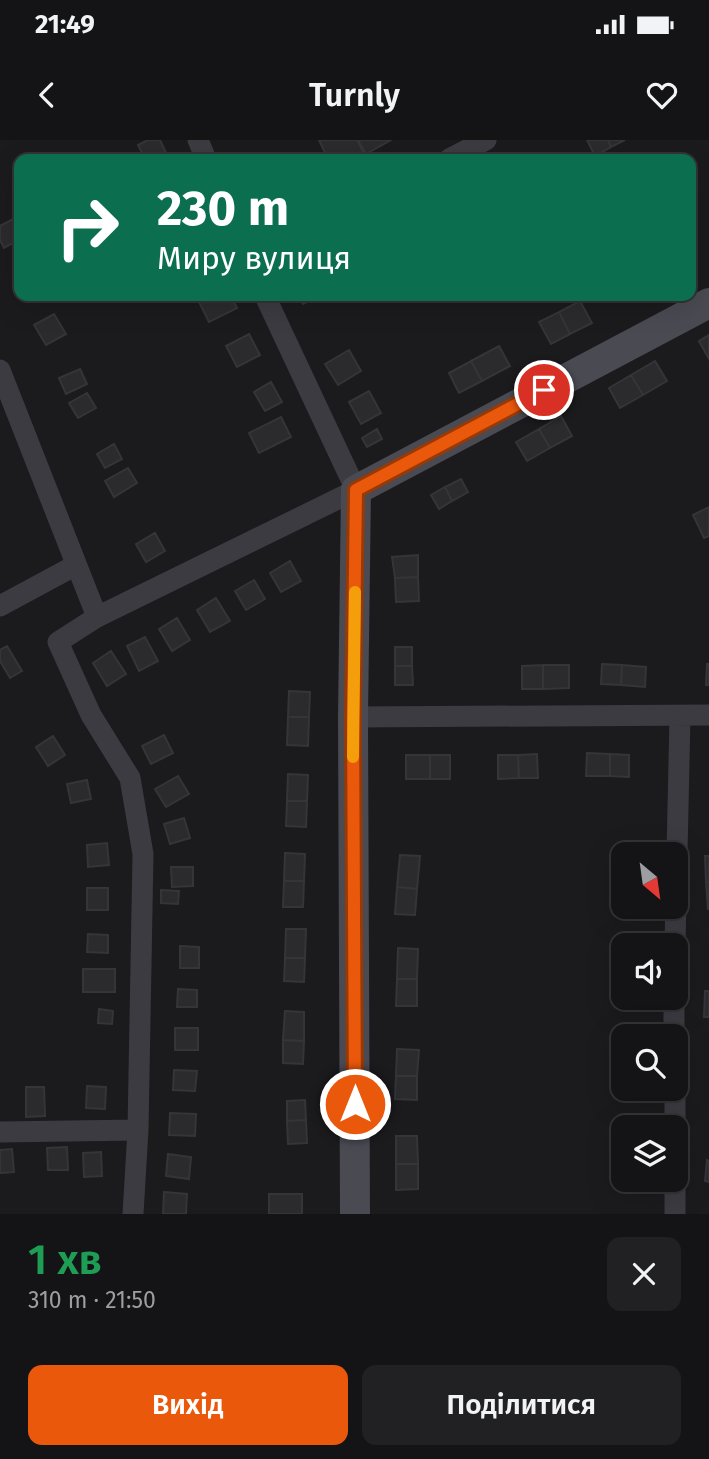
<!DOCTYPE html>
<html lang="uk">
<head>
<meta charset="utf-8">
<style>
	body { margin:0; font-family:"Fira Sans",sans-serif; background:#212123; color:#f1f3f6; height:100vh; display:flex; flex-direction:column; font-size:26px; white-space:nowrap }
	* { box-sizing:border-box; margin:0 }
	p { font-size:23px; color:#9d9ea1 }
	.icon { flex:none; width:38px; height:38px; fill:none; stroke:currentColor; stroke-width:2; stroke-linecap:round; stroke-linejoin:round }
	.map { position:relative; height:1074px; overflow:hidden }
	.details { display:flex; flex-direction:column; background:#141416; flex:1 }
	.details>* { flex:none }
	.hud { position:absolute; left:14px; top:14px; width:682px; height:147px; border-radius:14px; box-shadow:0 7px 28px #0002,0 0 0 2px #333335; background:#0b6e4f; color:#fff; overflow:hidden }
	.needle { width:46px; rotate:151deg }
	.buttons { position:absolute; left:611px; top:702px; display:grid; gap:14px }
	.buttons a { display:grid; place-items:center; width:77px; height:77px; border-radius:14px; background:#141416; box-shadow:0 7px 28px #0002,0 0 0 2px #333335; font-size:35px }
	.pin { position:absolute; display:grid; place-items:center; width:60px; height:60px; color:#fff; margin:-30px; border:4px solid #fff; border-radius:50%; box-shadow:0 2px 7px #0007 }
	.me { position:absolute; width:77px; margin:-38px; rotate:0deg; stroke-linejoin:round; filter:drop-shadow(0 0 5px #0008) }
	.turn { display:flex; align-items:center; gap:24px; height:147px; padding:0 28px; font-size:32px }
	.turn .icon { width:91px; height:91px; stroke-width:2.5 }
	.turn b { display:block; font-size:49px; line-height:60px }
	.round { display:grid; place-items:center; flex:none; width:74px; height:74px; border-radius:14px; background:#212123 }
	.overview { display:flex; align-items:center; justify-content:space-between; height:119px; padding:0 28px }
	h1 { font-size:42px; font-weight:600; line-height:52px; color:#1e9e55 }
	.cta { display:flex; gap:14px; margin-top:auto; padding:14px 28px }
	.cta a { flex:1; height:80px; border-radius:14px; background:#ea580c; color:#fff; font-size:28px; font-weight:600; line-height:80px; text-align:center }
	.cta a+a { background:#212123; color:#f1f3f6 }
	.status { display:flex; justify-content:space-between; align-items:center; height:49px; padding:0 35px; background:#141416; direction:ltr }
	.status svg { height:19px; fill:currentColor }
	header { display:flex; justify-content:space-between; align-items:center; height:91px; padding:0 28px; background:#141416; font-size:32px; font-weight:600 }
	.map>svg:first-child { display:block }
</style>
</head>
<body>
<div class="status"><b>21:49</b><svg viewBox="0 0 49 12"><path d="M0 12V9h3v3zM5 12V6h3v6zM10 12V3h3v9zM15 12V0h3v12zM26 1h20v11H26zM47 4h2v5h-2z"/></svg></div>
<header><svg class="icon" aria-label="back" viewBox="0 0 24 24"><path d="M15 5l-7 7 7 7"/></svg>Turnly<svg class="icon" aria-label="heart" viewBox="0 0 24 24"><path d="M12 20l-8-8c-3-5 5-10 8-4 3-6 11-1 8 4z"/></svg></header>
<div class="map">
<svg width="709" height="1074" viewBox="0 0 709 1074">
	<rect width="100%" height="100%" fill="#1b1a1d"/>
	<path fill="#2b2b2e" stroke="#353539" stroke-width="2" d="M 148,0 L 160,0 L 168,17 L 163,19 L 145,19 L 138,5 Z
		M 319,0 L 357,0 L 367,19 L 328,19 Z
		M 358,0 L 391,0 L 366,14 Z
		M 587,0 L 608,0 L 611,7 L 595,16 Z
		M 608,0 L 625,0 L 611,7 Z
		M 13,79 L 19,90 L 19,100 L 4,108 L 0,100 L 0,86 Z
		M 212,156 L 231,156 L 237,168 L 209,182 L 199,162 Z
		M 298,156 L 318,156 L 303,164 Z
		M 580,161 L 592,183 L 570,194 L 559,172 Z
		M 559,172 L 570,194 L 551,204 L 539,182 Z
		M 54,174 L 66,194 L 46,205 L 34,185 Z
		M 249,194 L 260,215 L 237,227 L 226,206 Z
		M 709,195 L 709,219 L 699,201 Z
		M 499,206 L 510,226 L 482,241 L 471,221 Z
		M 349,210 L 361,231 L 338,245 L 325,224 Z
		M 471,221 L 482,241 L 459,253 L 449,233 Z
		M 655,221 L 667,241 L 643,255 L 631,235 Z
		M 80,229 L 87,244 L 66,254 L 59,238 Z
		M 631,235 L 643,255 L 620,268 L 609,248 Z
		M 271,242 L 282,262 L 265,271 L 254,252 Z
		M 369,251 L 381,273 L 361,284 L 349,262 Z
		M 87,253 L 96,268 L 78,278 L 69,263 Z
		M 561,276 L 572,296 L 550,308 L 539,289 Z
		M 281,277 L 291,297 L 259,313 L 249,293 Z
		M 377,289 L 382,299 L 367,307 L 362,298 Z
		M 539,289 L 550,308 L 527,321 L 516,302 Z
		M 114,304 L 122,319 L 105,328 L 97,314 Z
		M 128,328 L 137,343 L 114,357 L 105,341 Z
		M 461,339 L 468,352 L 452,361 L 445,347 Z
		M 445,347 L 452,361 L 439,369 L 431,355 Z
		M 709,367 L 709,396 L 704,398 L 693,375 Z
		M 155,393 L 165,411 L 146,422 L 136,404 Z
		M 418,415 L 418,437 L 395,438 L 392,417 Z
		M 290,421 L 301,441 L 281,452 L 270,433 Z
		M 418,437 L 419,461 L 396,462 L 395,438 Z
		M 254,440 L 265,459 L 246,470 L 235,451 Z
		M 216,458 L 230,481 L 210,492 L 197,470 Z
		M 177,478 L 190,500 L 172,511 L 159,489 Z
		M 145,497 L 158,521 L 139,531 L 127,506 Z
		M 7,506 L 22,531 L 10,538 L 0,521 L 0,510 Z
		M 395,507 L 412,507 L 412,526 L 395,526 Z
		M 111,511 L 126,534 L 107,546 L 93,523 Z
		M 602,524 L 622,525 L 621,545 L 601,544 Z
		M 707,524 L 709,524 L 709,545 L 706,545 Z
		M 543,525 L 543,549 L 522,549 L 522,526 Z
		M 543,525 L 569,525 L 569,548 L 543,549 Z
		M 622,525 L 646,527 L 645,547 L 621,545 Z
		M 395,526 L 412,526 L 413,545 L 395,545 Z
		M 289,551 L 310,552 L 309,577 L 288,577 Z
		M 288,577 L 309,577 L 308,606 L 287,605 Z
		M 164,595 L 173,613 L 151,624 L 142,606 Z
		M 53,596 L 65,615 L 48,626 L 36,607 Z
		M 587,613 L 610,614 L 610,636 L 586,636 Z
		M 537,614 L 538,638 L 519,638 L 518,615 Z
		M 610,614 L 629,615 L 629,637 L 610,636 Z
		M 406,615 L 430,615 L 430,639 L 406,639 Z
		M 430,615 L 450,615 L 450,639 L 430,639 Z
		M 498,615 L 518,615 L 519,638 L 498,639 Z
		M 288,634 L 308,635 L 307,661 L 287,661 Z
		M 178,636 L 189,654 L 166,667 L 155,649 Z
		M 87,640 L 91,659 L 71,663 L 67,644 Z
		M 287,661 L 307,661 L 306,687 L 286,686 Z
		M 184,678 L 190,698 L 170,704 L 164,684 Z
		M 107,703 L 109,725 L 88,727 L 87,705 Z
		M 285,713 L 305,714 L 304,741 L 284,741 Z
		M 400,715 L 420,716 L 417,749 L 397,747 Z
		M 705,716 L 709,716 L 709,742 L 706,742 Z
		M 171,727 L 193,727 L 193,746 L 172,747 Z
		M 284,741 L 304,741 L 303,767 L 283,767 Z
		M 706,742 L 709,742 L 708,770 Z
		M 622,745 L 623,766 L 645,766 L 645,770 L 621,770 Z
		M 397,747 L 417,749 L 415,775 L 395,774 Z
		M 87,748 L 108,748 L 108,770 L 87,770 Z
		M 161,750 L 179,751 L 178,764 L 161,763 Z
		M 286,789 L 306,789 L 305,818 L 285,818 Z
		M 88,794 L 108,795 L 108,813 L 87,812 Z
		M 180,806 L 199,807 L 199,828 L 180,828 Z
		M 398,808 L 418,809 L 417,839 L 397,839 Z
		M 285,818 L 305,818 L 304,842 L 284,841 Z
		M 83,829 L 115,829 L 115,852 L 83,852 Z
		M 397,839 L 417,839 L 417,866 L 396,866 Z
		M 178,849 L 197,850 L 197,867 L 177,867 Z
		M 705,851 L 709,851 L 709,877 L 704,877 Z
		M 626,858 L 645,858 L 644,866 L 626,866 Z
		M 99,869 L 113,871 L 112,884 L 98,883 Z
		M 285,871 L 304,872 L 304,901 L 283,900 Z
		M 175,888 L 198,888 L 198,910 L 175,910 Z
		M 621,899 L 623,899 L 623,928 L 621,928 Z
		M 283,900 L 304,901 L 303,924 L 283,923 Z
		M 397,909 L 419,910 L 417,936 L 396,936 Z
		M 621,928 L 623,928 L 623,948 L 646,948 L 646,954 L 621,955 Z
		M 174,930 L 197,931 L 195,951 L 173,950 Z
		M 396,936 L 417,936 L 417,960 L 395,959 Z
		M 87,946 L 106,947 L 105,969 L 86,968 Z
		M 26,947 L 44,947 L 45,976 L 26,977 Z
		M 305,960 L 306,980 L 287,981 L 287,961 Z
		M 170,973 L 196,974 L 195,996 L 169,995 Z
		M 306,980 L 307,1003 L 288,1004 L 287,981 Z
		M 396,996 L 417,996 L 418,1024 L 396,1024 Z
		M 67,1007 L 68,1030 L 48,1030 L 47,1008 Z
		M 12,1009 L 14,1032 L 0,1033 L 0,1010 Z
		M 101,1012 L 102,1036 L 84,1037 L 83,1013 Z
		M 168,1014 L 191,1017 L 189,1039 L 166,1036 Z
		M 707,1020 L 709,1021 L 709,1042 L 705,1041 Z
		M 396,1024 L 418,1024 L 418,1049 L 396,1050 Z
		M 624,1040 L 646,1040 L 646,1042 L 625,1043 Z
		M 164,1052 L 187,1054 L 186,1074 L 163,1074 Z
		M 269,1054 L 302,1054 L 302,1074 L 269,1074 Z"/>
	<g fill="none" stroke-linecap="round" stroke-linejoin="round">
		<path stroke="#3c3b42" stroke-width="21" d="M 198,0 L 206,19
			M 449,19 L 486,0
			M 0,230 L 97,477
			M 0,466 L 76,425
			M 353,577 L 709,575
			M 675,805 L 680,576
			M 674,858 L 674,896
			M 675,948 L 675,987
			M 0,992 L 138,990
			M 675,1040 L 675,1074
			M 133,1074 L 138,990 L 143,714 L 130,638 L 91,575 L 58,502 L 97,477 L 356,350 L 265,156"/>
		<path stroke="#494a52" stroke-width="30" d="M 355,1074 L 353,577 L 356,350 L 709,163"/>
	</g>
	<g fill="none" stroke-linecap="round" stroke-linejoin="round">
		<g stroke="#983908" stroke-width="18">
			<path id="route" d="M 355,964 L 353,577 L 356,350 L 544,250"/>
		</g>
		<use href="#route" stroke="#ea580c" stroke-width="12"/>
		<path stroke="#f59e0b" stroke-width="12" d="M 353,617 L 355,452"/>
	</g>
</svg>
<div class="buttons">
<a><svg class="needle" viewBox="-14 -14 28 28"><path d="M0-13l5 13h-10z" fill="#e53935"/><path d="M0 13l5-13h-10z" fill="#9d9ea1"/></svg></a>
<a><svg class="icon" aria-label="sound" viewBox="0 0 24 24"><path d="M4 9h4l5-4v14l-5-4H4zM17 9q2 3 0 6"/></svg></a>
<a><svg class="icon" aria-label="search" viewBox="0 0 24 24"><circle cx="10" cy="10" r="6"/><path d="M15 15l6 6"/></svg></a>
<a><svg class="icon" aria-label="layers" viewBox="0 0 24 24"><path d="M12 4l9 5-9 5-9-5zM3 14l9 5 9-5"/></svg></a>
</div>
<div class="pin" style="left:544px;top:250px;background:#d93025"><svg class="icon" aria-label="arrive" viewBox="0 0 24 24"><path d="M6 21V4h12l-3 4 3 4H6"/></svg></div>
<svg class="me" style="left:355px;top:964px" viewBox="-20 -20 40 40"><circle r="17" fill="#ea580c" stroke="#fff" stroke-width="3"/><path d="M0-11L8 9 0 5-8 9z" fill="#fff"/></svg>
<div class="hud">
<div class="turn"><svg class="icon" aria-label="right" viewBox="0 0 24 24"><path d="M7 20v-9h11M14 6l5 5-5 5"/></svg><div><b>230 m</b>Миру вулиця</div></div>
</div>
</div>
<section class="details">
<div class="overview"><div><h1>1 хв</h1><p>310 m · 21:50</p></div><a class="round"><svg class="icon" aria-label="close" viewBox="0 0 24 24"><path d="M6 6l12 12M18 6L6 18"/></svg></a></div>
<div class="cta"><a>Вихід</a><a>Поділитися</a></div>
</section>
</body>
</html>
